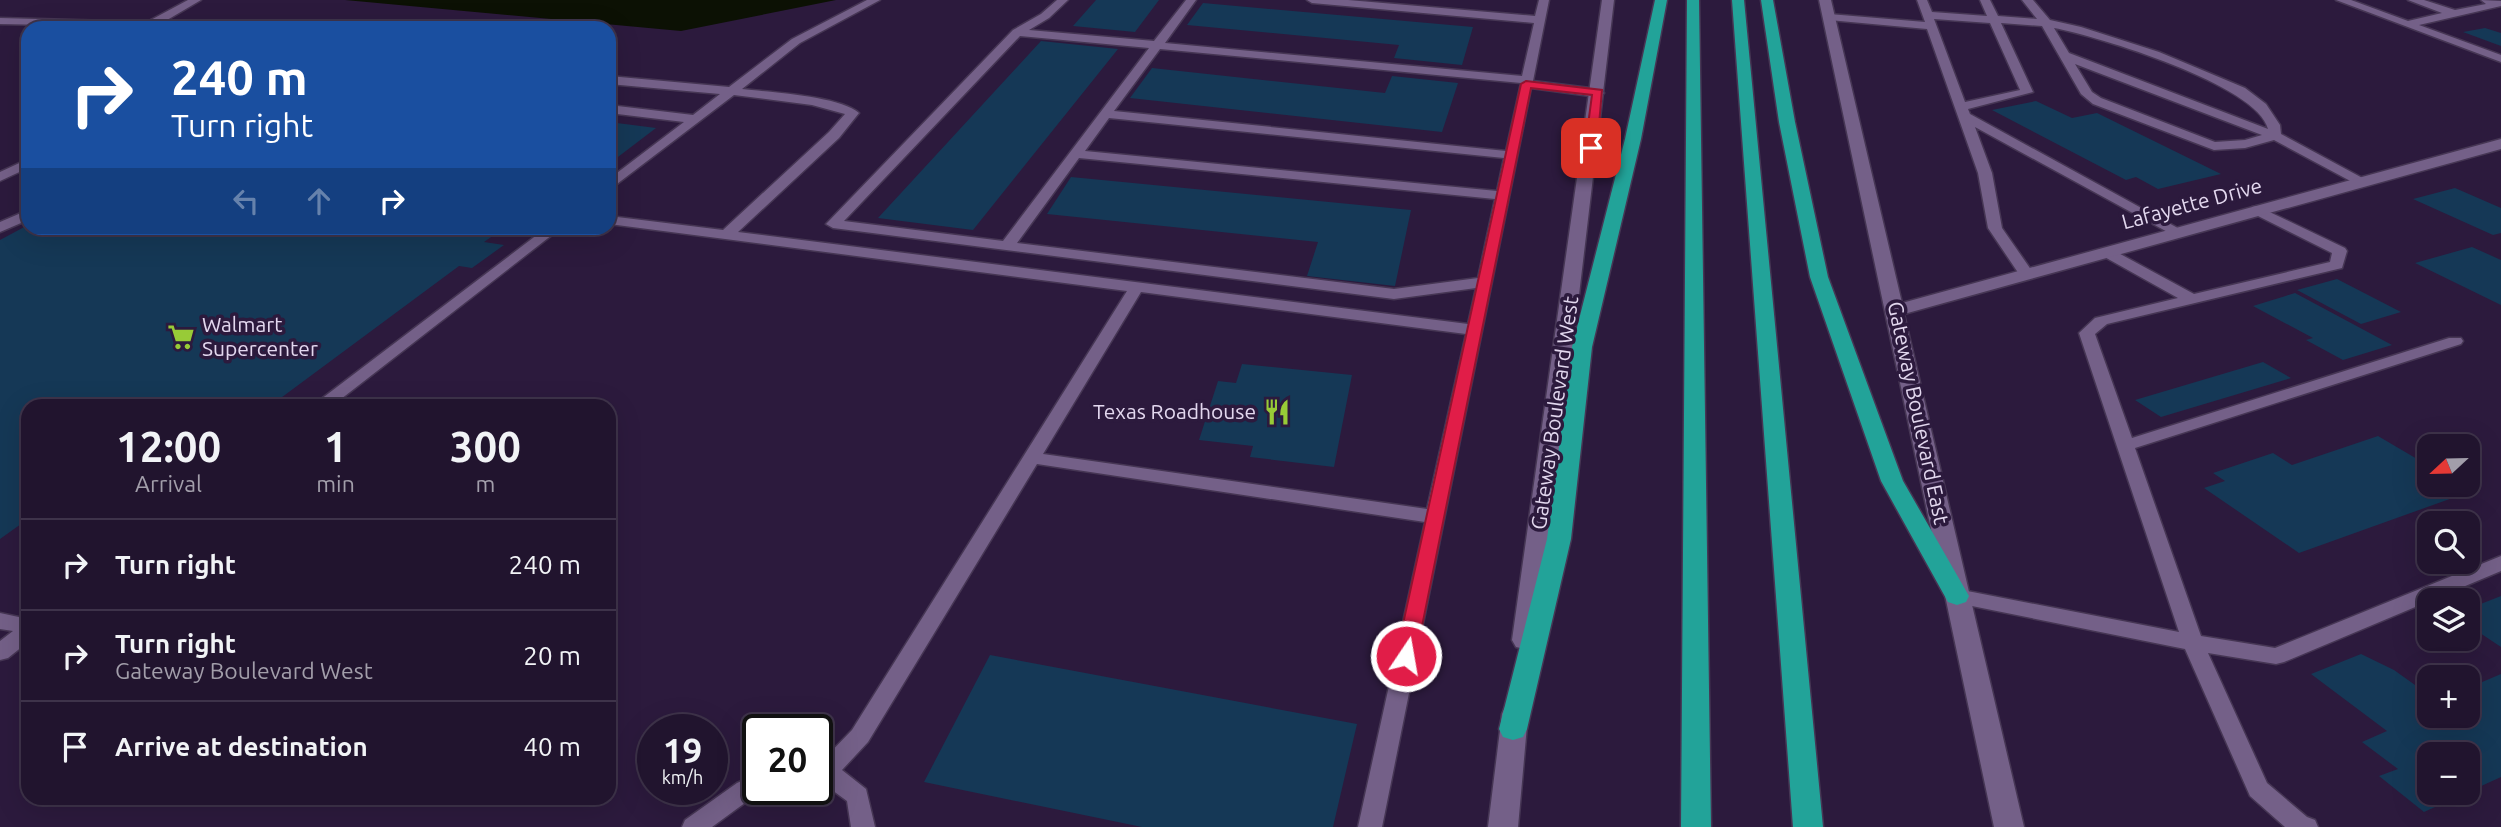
<!DOCTYPE html>
<html lang="en">
<head>
<meta charset="utf-8">
<style>
	body { margin:0; font-family:Ubuntu,sans-serif; background:#2d213a; color:#f1f3f6; height:100vh; display:flex; flex-direction:column; font-size:26px; white-space:nowrap }
	* { box-sizing:border-box; margin:0 }
	p { font-size:23px; color:#a29eaa }
	.icon { flex:none; width:38px; height:38px; fill:none; stroke:currentColor; stroke-width:2; stroke-linecap:round; stroke-linejoin:round }
	.map { position:relative; flex:1; overflow:hidden }
	.details { position:absolute; left:21px; top:399px; width:595px; height:406px; display:flex; flex-direction:column; background:#21142e; border-radius:21px; box-shadow:0 7px 28px #0002,0 0 0 2px #3e334a }
	.details>* { flex:none }
	.banner { position:absolute; left:21px; top:21px; width:595px; height:214px; border-radius:21px; box-shadow:0 7px 28px #0002,0 0 0 2px #3e334a; background:#1a4fa0; color:#fff; overflow:hidden }
	.needle { width:46px; rotate:248deg }
	.tools { position:absolute; left:2417px; top:434px; display:grid; gap:14px }
	.tools a { display:grid; place-items:center; width:63px; height:63px; border-radius:14px; background:#21142e; box-shadow:0 7px 28px #0002,0 0 0 2px #3e334a; font-size:35px }
	.speed { position:absolute; left:637px; top:714px; display:flex; gap:14px; font-size:35px; font-weight:700; text-align:center }
	.speed>* { display:grid; place-content:center; width:91px; height:91px; border-radius:50%; background:#21142e; box-shadow:0 7px 28px #0002,0 0 0 2px #3e334a; line-height:1 }
	.speed small { font-size:18px; font-weight:400 }
	.speed .limit { border:4px solid #111; border-radius:10px; background:#fff; color:#111 }
	.pin { position:absolute; display:grid; place-items:center; width:60px; height:60px; color:#fff; margin:-30px; border-radius:14px; box-shadow:0 4px 10px #0006 }
	.me { position:absolute; width:77px; margin:-38px; rotate:12deg; stroke-linejoin:round; filter:drop-shadow(0 0 5px #0008) }
	.turn { display:flex; align-items:center; gap:24px; height:147px; padding:0 35px; font-size:32px }
	.turn .icon { width:91px; height:91px; stroke-width:2.5 }
	.turn b { display:block; font-size:49px; line-height:60px }
	.lanes { display:flex; align-items:center; height:66px; padding:0 35px; background:#0003; justify-content:center; gap:35px; direction:ltr }
	.lanes .off { opacity:.35 }
	.eta { display:flex; justify-content:space-evenly; align-items:center; height:119px; text-align:center }
	.eta b { font-size:42px; font-weight:600; line-height:49px }
	ul { padding:0; list-style:none }
	li { display:flex; align-items:center; gap:21px; height:91px; padding:0 35px; border-top:2px solid #3e334a }
	li div { flex:1 }
	li b { display:block; font-size:26px }
	li em { font-style:normal }
	.map>svg:first-child { display:block }
</style>
</head>
<body>
<div class="map">
<svg width="2501" height="827" viewBox="0 0 2501 827">
	<rect width="100%" height="100%" fill="#2c1a3d"/>
	<path fill="#0c1104" d="M 345,0 L 836,0 L 681,31 Z"/>
	<path fill="#153856" d="M 1096,0 L 1159,0 L 1135,32 L 1073,26 Z
		M 1203,3 L 1473,27 L 1462,65 L 1394,58 L 1399,45 L 1187,25 Z
		M 2485,28 L 2501,33 L 2501,46 L 2463,32 Z
		M 1041,41 L 1118,49 L 973,230 L 878,218 Z
		M 1152,68 L 1385,93 L 1392,76 L 1458,83 L 1442,132 L 1130,98 Z
		M 2036,101 L 2072,118 L 2097,113 L 2221,174 L 2158,189 L 2136,177 L 2126,180 L 1992,110 Z
		M 609,122 L 656,128 L 614,160 L 609,159 Z
		M 1071,177 L 1411,210 L 1395,286 L 1307,276 L 1318,242 L 1047,214 Z
		M 2455,188 L 2501,208 L 2501,233 L 2493,235 L 2413,199 Z
		M 28,225 L 28,228 L 504,228 L 484,242 L 504,245 L 472,268 L 459,266 L 270,406 L 28,406 L 28,519 L 0,539 L 0,240 Z
		M 2472,247 L 2501,260 L 2501,305 L 2415,263 Z
		M 2337,279 L 2401,312 L 2361,324 L 2297,290 Z
		M 2295,293 L 2392,345 L 2343,360 L 2306,340 L 2313,338 L 2253,306 Z
		M 2263,362 L 2291,378 L 2161,417 L 2135,400 Z
		M 1242,364 L 1352,375 L 1334,467 L 1250,457 L 1253,446 L 1199,440 L 1218,381 L 1236,383 Z
		M 2378,436 L 2429,466 L 2429,485 L 2462,485 L 2472,491 L 2299,553 L 2204,488 L 2225,481 L 2213,473 L 2273,453 L 2292,465 Z
		M 2501,596 L 2501,647 L 2468,625 L 2468,609 Z
		M 2361,654 L 2394,670 L 2429,695 L 2429,716 L 2468,716 L 2468,688 L 2501,674 L 2501,777 L 2468,792 L 2468,754 L 2429,754 L 2429,793 L 2466,793 L 2424,812 L 2379,776 L 2398,769 L 2362,742 L 2387,731 L 2311,674 Z
		M 990,655 L 1357,724 L 1333,827 L 1142,827 L 924,782 Z"/>
	<g fill="none" stroke-linecap="round" stroke-linejoin="round">
		<g stroke="#463654" stroke-width="3">
			<path id="lane" d="M 188,0 L 201,0 L 162,23 L 192,24 L 197,28 L 0,24 L 0,18 L 147,22 Z
				M 867,0 L 880,0 L 800,43 L 742,89 C 769,92 840,96 859,113 L 839,138 L 738,232 L 1468,324 L 1476,288 L 1394,299 L 833,228 L 826,224 L 1013,30 L 1041,14 L 1057,0 L 1068,0 L 1049,18 L 1029,30 L 1154,41 L 1186,0 L 1196,0 L 1165,43 L 1522,76 L 1534,23 L 1312,3 L 1307,0 L 1348,0 L 1535,16 L 1539,0 L 1549,0 L 1533,81 L 1598,89 L 1604,93 L 1598,97 L 1531,88 L 1382,827 L 1358,827 L 1425,522 L 1037,464 L 868,742 L 842,770 L 866,789 L 875,827 L 851,827 L 847,801 L 817,779 L 817,761 L 822,761 L 852,730 L 1127,291 L 609,224 L 609,216 L 723,230 L 829,132 L 845,114 L 812,105 L 734,95 L 609,190 L 609,179 L 684,122 L 609,113 L 609,105 L 693,115 L 720,94 L 609,84 L 609,76 L 729,87 L 792,39 ZM 1020,36 L 1149,48 L 1003,241 L 844,221 ZM 1160,49 L 1521,83 L 1506,151 L 1114,111 ZM 1109,118 L 1504,158 L 1497,191 L 1085,151 ZM 1079,158 L 1495,199 L 1478,278 L 1394,289 L 1017,243 ZM 1141,292 L 1466,334 L 1427,509 L 1043,454 Z
				M 1917,0 L 1927,0 L 1932,12 L 1987,16 L 1980,0 L 1990,0 L 1998,16 L 2037,19 L 2022,0 L 2033,0 L 2050,20 L 2081,27 L 2159,52 L 2245,88 L 2266,104 L 2280,125 L 2281,134 L 2368,181 L 2361,185 L 2356,184 L 2274,140 L 2245,148 L 2214,150 L 2093,104 L 2081,94 L 2042,26 L 2001,23 L 2033,92 L 1968,109 L 1970,114 L 2185,232 L 2178,236 L 2173,235 L 1975,127 L 1992,173 L 2002,228 L 2034,274 L 2031,277 L 2021,277 L 1988,228 L 1978,173 L 1927,29 L 1829,20 L 1824,17 L 1829,14 L 1925,22 ZM 1934,19 L 1990,23 L 2020,90 L 1965,102 ZM 2054,28 C 2097,36 2258,85 2268,129 L 2069,53 ZM 2075,64 L 2262,135 L 2245,140 L 2215,142 L 2101,98 L 2092,92 Z
				M 2336,0 L 2351,0 L 2408,21 L 2442,13 L 2408,0 L 2424,0 L 2455,10 L 2486,4 L 2481,0 L 2501,1 L 2501,6 L 2419,25 L 2501,55 L 2501,62 Z
				M 28,159 L 28,168 L 0,181 L 0,172 Z
				M 2257,206 L 2345,248 L 2347,251 L 2342,268 L 2107,324 L 2095,334 L 2132,438 L 2449,338 L 2461,338 L 2463,341 L 2461,344 L 2135,448 L 2201,636 L 2275,648 L 2501,556 L 2501,571 L 2284,662 L 2276,664 L 2208,653 L 2267,783 L 2307,817 L 2315,820 L 2318,827 L 2285,827 L 2250,796 L 2185,649 L 1957,603 L 1950,601 L 1947,596 L 1950,591 L 1957,589 L 2179,632 L 2079,333 L 2095,318 L 2178,298 L 2101,255 L 2099,252 L 2101,249 L 2111,249 L 2194,294 L 2330,262 L 2332,253 L 2252,213 L 2252,207 Z
				M 28,210 L 28,220 L 0,232 L 0,222 Z
				M 546,228 L 561,228 L 332,406 L 312,406 Z
				M 0,613 L 28,619 L 28,642 L 8,658 L 0,660 L 0,641 L 13,631 L 0,629 Z
				M 758,774 L 758,789 L 766,791 L 753,797 L 712,827 L 682,827 L 685,820 L 737,783 Z"/>
		</g>
		<g stroke="#463654" stroke-width="3">
			<path id="secondary" d="M 1602,0 L 1614,0 L 1538,640 L 1534,647 L 1525,649 L 1516,647 L 1512,640 Z
				M 1819,0 L 1831,0 L 1902,303 L 2501,139 L 2501,149 L 1904,314 L 2024,827 L 1994,827 Z
				M 1515,704 L 1525,707 L 1528,714 L 1518,827 L 1488,827 L 1502,714 L 1505,707 Z"/>
		</g>
		<g stroke="#463654" stroke-width="3">
			<path id="highway" d="M 1655,0 L 1667,0 L 1641,139 L 1592,347 L 1571,539 L 1527,729 L 1523,737 L 1513,740 L 1503,737 L 1499,729 L 1547,539 L 1572,347 L 1625,139 Z
				M 1687,0 L 1699,0 L 1711,827 L 1681,827 Z
				M 1732,0 L 1744,0 L 1823,827 L 1793,827 Z
				M 1761,0 L 1773,0 L 1795,122 L 1828,277 L 1903,481 L 1969,596 L 1966,602 L 1957,605 L 1948,602 L 1881,481 L 1810,277 L 1779,122 Z"/>
		</g>
		<use href="#lane" fill="#746088" fill-rule="evenodd"/>
		<use href="#secondary" fill="#746088" fill-rule="evenodd"/>
		<use href="#highway" fill="#22a399" fill-rule="evenodd"/>
	</g>
	<path fill="#e11d48" stroke="#92132f" stroke-width="2" d="M 1526,81 L 1602,90 L 1597,148 L 1591,152 L 1585,148 L 1592,95 L 1531,88 L 1416,656 L 1413,661 L 1406,663 L 1399,661 L 1396,656 L 1521,84 Z"/>
	<defs>
		<g id="supermarket-bare" transform="scale(2.1)"><path d="M-6-5.5h2.5l.6 2H6L4.5 2H-2.5L-4.4-4H-6ZM-1.5 3.2a1.3 1.3 0 1 0 .1 0ZM3 3.2a1.3 1.3 0 1 0 .1 0Z" fill="#98cb37" stroke="#2c1a3d" stroke-width="2.5" paint-order="stroke"/></g>
		<g id="restaurant-bare" transform="scale(2.1)"><path d="M-5-6h1v4h1v-4h1v4h1v-4h1v5L-1.5 .5V6h-2V.5L-5-1ZM5-6V6H3V1.5H1.5Q1.5-4 5-6Z" fill="#98cb37" stroke="#2c1a3d" stroke-width="2.5" paint-order="stroke"/></g>
	</defs>
	<g fill-rule="evenodd">
		<use href="#supermarket-bare" x="181" y="337"/>
		<use href="#restaurant-bare" x="1277" y="412"/>
	</g>
	<g text-anchor="middle" stroke-width="7" stroke-linejoin="round" paint-order="stroke">
		<g font-size="21" fill="#e3d8ef" stroke="#2c1a3d">
			<text transform="translate(2192 204) rotate(-15)" y="7">Lafayette Drive</text>
			<text transform="translate(1555 413) rotate(-82)" y="7">Gateway Boulevard West</text>
			<text transform="translate(1918 413) rotate(78)" y="7">Gateway Boulevard East</text>
		</g>
		<g font-size="21" fill="#e3d8ef" stroke="#2c1a3d" text-anchor="start">
			<text x="202" y="332">Walmart<tspan x="202" dy="24">Supercenter</tspan></text>
			<text x="1256" y="419" text-anchor="end">Texas Roadhouse</text>
		</g>
	</g>
</svg>
<div class="tools">
<a><svg class="needle" viewBox="-14 -14 28 28"><path d="M0-13l5 13h-10z" fill="#e53935"/><path d="M0 13l5-13h-10z" fill="#a29eaa"/></svg></a>
<a><svg class="icon" aria-label="search" viewBox="0 0 24 24"><circle cx="10" cy="10" r="6"/><path d="M15 15l6 6"/></svg></a>
<a><svg class="icon" aria-label="layers" viewBox="0 0 24 24"><path d="M12 4l9 5-9 5-9-5zM3 14l9 5 9-5"/></svg></a>
<a>+</a>
<a>−</a>
</div>
<div class="speed"><div>19<small>km/h</small></div><div class="limit">20</div></div>
<div class="pin" style="left:1591px;top:148px;background:#d93025"><svg class="icon" aria-label="arrive" viewBox="0 0 24 24"><path d="M6 21V4h12l-3 4 3 4H6"/></svg></div>
<svg class="me" style="left:1406px;top:656px" viewBox="-20 -20 40 40"><circle r="17" fill="#e11d48" stroke="#fff" stroke-width="3"/><path d="M0-11L8 9 0 5-8 9z" fill="#fff"/></svg>
<div class="banner">
<div class="turn"><svg class="icon" aria-label="right" viewBox="0 0 24 24"><path d="M7 20v-9h11M14 6l5 5-5 5"/></svg><div><b>240 m</b>Turn right</div></div>
<div class="lanes"><svg class="icon off" aria-label="left" viewBox="0 0 24 24"><path d="M17 20v-9H6M10 6l-5 5 5 5"/></svg><svg class="icon off" aria-label="ahead" viewBox="0 0 24 24"><path d="M12 20V5M6 11l6-6 6 6"/></svg><svg class="icon" aria-label="right" viewBox="0 0 24 24"><path d="M7 20v-9h11M14 6l5 5-5 5"/></svg></div>
</div>
<section class="details">
<div class="eta">
<div><b>12:00</b><p>Arrival</p></div>
<div><b>1</b><p>min</p></div>
<div><b>300</b><p>m</p></div>
</div>
<ul>
<li><svg class="icon" aria-label="right" viewBox="0 0 24 24"><path d="M7 20v-9h11M14 6l5 5-5 5"/></svg><div><b>Turn right</b></div><em>240 m</em></li>
<li><svg class="icon" aria-label="right" viewBox="0 0 24 24"><path d="M7 20v-9h11M14 6l5 5-5 5"/></svg><div><b>Turn right</b><p>Gateway Boulevard West</p></div><em>20 m</em></li>
<li><svg class="icon" aria-label="arrive" viewBox="0 0 24 24"><path d="M6 21V4h12l-3 4 3 4H6"/></svg><div><b>Arrive at destination</b></div><em>40 m</em></li>
</ul>
</section>
</div>
</body>
</html>
